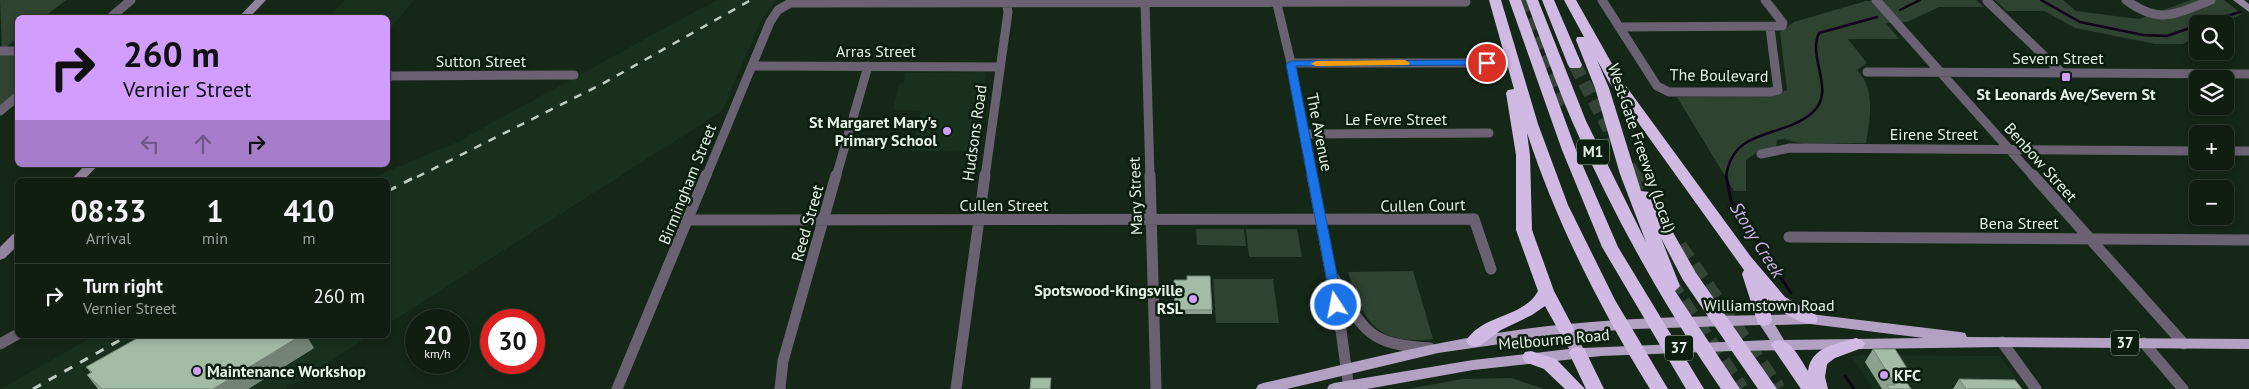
<!DOCTYPE html>
<html lang="en">
<head>
<meta charset="utf-8">
<style>
	body { margin:0; font-family:"PT Sans",sans-serif; background:#19261a; color:#f1f3f6; height:100vh; display:flex; flex-direction:column; font-size:19px; white-space:nowrap }
	* { box-sizing:border-box; margin:0 }
	p { font-size:16px; color:#9ca29f }
	.icon { flex:none; width:28px; height:28px; fill:none; stroke:currentColor; stroke-width:2; stroke-linecap:round; stroke-linejoin:round }
	.map { position:relative; flex:1; overflow:hidden }
	.drawer { position:absolute; left:15px; top:178px; width:375px; height:160px; display:flex; flex-direction:column; background:#101d11; border-radius:8px; box-shadow:0 2px 8px #0003,0 0 0 1px #303b31 }
	.drawer>* { flex:none }
	.hud { position:absolute; left:15px; top:15px; width:375px; height:152px; border-radius:8px; box-shadow:0 2px 8px #0003,0 0 0 1px #303b31; background:#d19dfe; color:#111; overflow:hidden }
	.tools { position:absolute; left:2189px; top:15px; display:grid; gap:10px }
	.tools a { display:grid; place-items:center; width:45px; height:45px; border-radius:8px; background:#101d11; box-shadow:0 2px 8px #0003,0 0 0 1px #303b31; font-size:25px }
	.speed { position:absolute; left:405px; top:309px; display:flex; gap:10px; font-size:25px; font-weight:700; text-align:center }
	.speed>* { display:grid; place-content:center; width:65px; height:65px; border-radius:50%; background:#101d11; box-shadow:0 2px 8px #0003,0 0 0 1px #303b31; line-height:1 }
	.speed small { font-size:12px; font-weight:400 }
	.speed .limit { border:8px solid #d22; background:#fff; color:#111 }
	.pin { position:absolute; display:grid; place-items:center; width:42px; height:42px; color:#fff; margin:-21px; border:2px solid #fff; border-radius:50%; box-shadow:0 1px 5px #0007 }
	.me { position:absolute; width:55px; margin:-28px; rotate:349deg; stroke-linejoin:round; filter:drop-shadow(0 0 4px #0008) }
	.turn { display:flex; align-items:center; gap:18px; height:105px; padding:0 25px; font-size:22px }
	.turn .icon { width:65px; height:65px; stroke-width:2.5 }
	.turn b { display:block; font-size:35px; line-height:42px }
	.lanes { display:flex; align-items:center; height:48px; padding:0 25px; background:#0003; justify-content:center; gap:25px; direction:ltr }
	.lanes .off { opacity:.35 }
	.eta { display:flex; justify-content:space-evenly; align-items:center; height:85px; text-align:center }
	.eta b { font-size:30px; font-weight:700; line-height:35px }
	ul { padding:0; list-style:none }
	li { display:flex; align-items:center; gap:15px; height:65px; padding:0 25px; border-top:1px solid #303b31 }
	li div { flex:1 }
	li b { display:block; font-size:19px }
	li em { font-style:normal }
	.map>svg:first-child { display:block }
</style>
</head>
<body>
<div class="map">
<svg width="2249" height="389" viewBox="0 0 2249 389">
	<rect width="100%" height="100%" fill="#152717"/>
	<path fill="#18301c" d="M 344,0 L 414,0 L 388,31 L 388,18 L 328,17 Z
		M 716,0 L 776,0 L 761,21 L 722,111 L 388,324 L 388,180 L 367,180 L 459,141 Z
		M 984,72 L 986,74 L 974,152 L 912,151 L 921,111 L 893,110 L 899,84 L 903,83 L 905,73 Z
		M 96,335 L 371,335 L 286,389 L 0,389 Z
		M 1862,355 L 2000,356 L 2024,389 L 1873,389 L 1852,357 Z"/>
	<path fill="#2f4331" d="M 0,0 L 66,0 L 44,17 L 18,18 L 17,38 L 2,51 Z
		M 1888,0 L 1976,0 L 1984,7 L 1939,7 L 1907,22 L 1886,23 L 1899,39 L 1848,39 L 1867,63 L 1857,70 C 1876,89 1870,120 1866,143 L 1804,144 L 1784,139 L 1777,140 L 1776,147 L 1756,153 L 1746,160 L 1746,191 L 1734,191 L 1677,97 L 1767,96 L 1787,90 L 1780,32 L 1794,22 L 1866,1 Z
		M 1995,0 L 2063,0 L 2076,11 L 2139,19 L 2191,0 L 2224,0 L 2242,14 L 2222,24 L 2198,24 L 2197,36 L 2183,44 L 2155,44 L 2075,28 L 2044,11 L 2007,11 Z
		M 0,55 L 18,55 L 17,91 L 0,106 Z
		M 1196,229 L 1244,229 L 1246,246 L 1197,245 Z
		M 1246,229 L 1297,229 L 1302,257 L 1249,257 Z
		M 1413,271 L 1433,339 C 1376,345 1364,323 1348,272 Z
		M 1213,279 L 1273,279 L 1279,323 L 1216,323 Z
		M 1511,378 L 1544,389 L 1408,389 L 1462,379 Z"/>
	<g fill="none" stroke-linecap="round" stroke-linejoin="round">
		<path stroke="#11021d" stroke-width="2.5" d="M 2041,0 L 2080,22 L 2143,35 L 2167,36 L 2198,25
			M 1900,10 L 1920,0
			M 2201,24 L 2240,12
			M 1726,177 C 1733,126 1780,140 1812,113 C 1837,91 1807,59 1819,33 L 1877,17"/>
		<path stroke="#11021d" stroke-width="3" d="M 1726,175 L 1731,201 L 1791,293
			M 1845,376 L 1854,389"/>
		<path stroke="#344536" stroke-width="13" stroke-dasharray="13 7" stroke-linecap="butt" d="M 1521,0 L 1544,61 L 1569,109
			M 1575,65 L 1615,141
			M 1629,166 L 1636,177"/>
		<path stroke="#344536" stroke-width="16" stroke-dasharray="16 8" stroke-linecap="butt" d="M 1635,175 L 1655,208
			M 1679,246 L 1778,389
			M 1669,282 L 1741,389"/>
		<path stroke="#6a6272" stroke-width="9" d="M 1276,0 L 1291,63 L 1312,177
			M 1602,0 L 1657,86 L 1669,92 L 1771,92 L 1778,90 L 1770,28
			M 1876,0 L 2034,177
			M 2126,0 C 2160,25 2175,14 2211,0
			M 1987,1 L 2062,73
			M 1145,3 L 1150,177
			M 110,18 L 131,0
			M 1619,27 L 1782,26 L 1783,23 L 1765,0
			M 0,51 L 18,51
			M 1291,63 L 1487,63
			M 752,66 L 1000,67
			M 1867,72 L 2249,74
			M 388,76 L 574,75
			M 0,111 L 18,96
			M 1304,134 L 1489,133
			M 2225,151 L 2249,151
			M 1761,154 L 1790,148 L 2198,151
			M 706,177 L 770,22 L 778,10 L 790,3 L 1466,2
			M 836,177 L 868,66
			M 985,177 L 1008,12 L 1006,0"/>
		<path stroke="#6a6272" stroke-width="11" d="M 1150,175 L 1156,389
			M 1312,175 L 1340,323 L 1349,389
			M 2033,175 L 2184,344
			M 688,220 L 1474,219 L 1491,269
			M 1789,237 L 2249,240
			M 1334,278 C 1362,329 1367,345 1430,348
			M 2002,342 L 2036,389
			M 2144,343 L 2183,389
			M 0,344 L 18,334
			M 617,389 L 706,175
			M 780,389 L 783,361 L 836,175
			M 956,389 L 985,175"/>
		<path fill="#9385a0" fill-rule="evenodd" d="M 255,0 L 266,0 L 249,18 L 238,18 Z
			M 2233,0 L 2244,0 L 2249,4 L 2249,12 Z
			M 85,165 L 98,165 L 84,180 L 71,180 Z
			M 18,233 L 18,245 L 5,258 L 0,260 L 0,247 L 13,234 Z"/>
		<path fill="#b3a1c3" fill-rule="evenodd" d="M 1810,314 L 1960,332 L 1965,333 L 1967,337 L 2249,339 L 2249,349 L 2002,347 L 1731,351 L 1601,356 L 1473,370 L 1367,389 L 1327,389 L 1329,385 L 1334,383 L 1473,360 L 1569,349 L 1562,335 L 1438,353 L 1287,389 L 1256,389 L 1258,385 L 1263,383 C 1364,360 1465,333 1568,324 C 1648,316 1729,316 1810,314 ZM 1810,324 L 1924,338 L 1784,340 L 1775,325 ZM 1760,325 L 1770,340 L 1583,348 L 1575,333 L 1635,329 Z"/>
		<path fill="#d0bae4" fill-rule="evenodd" d="M 1489,0 L 1501,0 L 1538,124 L 1568,205 L 1615,300 L 1668,389 L 1650,389 C 1600,308 1557,224 1527,133 L 1530,155 L 1532,230 L 1554,291 L 1574,329 L 1572,333 L 1566,335 L 1560,333 L 1545,306 L 1532,315 L 1501,330 L 1481,345 L 1475,347 L 1469,345 L 1466,341 C 1482,314 1524,318 1538,291 L 1516,230 L 1516,155 L 1506,93 L 1508,90 L 1514,89 Z
			M 1509,0 L 1521,0 L 1576,150 L 1618,247 L 1704,389 L 1686,389 L 1602,247 L 1562,150 Z
			M 1526,0 L 1538,0 L 1586,121 L 1646,242 L 1620,174 L 1595,88 L 1576,40 L 1577,37 L 1584,37 L 1564,0 L 1576,0 L 1620,78 L 1751,257 L 1785,297 L 1816,315 L 1818,319 L 1816,323 C 1802,327 1777,310 1768,299 L 1772,320 L 1770,324 L 1764,326 L 1758,324 L 1742,274 L 1744,270 L 1609,82 L 1597,60 L 1609,88 L 1641,191 L 1650,192 L 1696,273 L 1777,389 L 1758,389 L 1683,280 L 1661,238 L 1680,286 L 1675,291 L 1740,389 L 1721,389 C 1663,304 1613,215 1572,121 C 1555,81 1541,40 1526,0 Z
			M 1542,0 L 1554,0 L 1582,65 L 1580,68 L 1570,68 L 1568,65 Z
			M 1856,338 L 1862,340 L 1865,344 L 1862,348 L 1835,358 L 1827,364 L 1825,377 L 1828,389 L 1801,389 L 1771,345 L 1774,341 C 1790,336 1800,359 1808,371 C 1811,347 1836,344 1856,338 Z
			M 1578,347 L 1584,348 L 1604,389 L 1586,389 L 1569,353 L 1572,348 Z
			M 1531,351 L 1556,359 L 1585,389 L 1565,389 L 1544,369 L 1525,362 L 1522,357 L 1525,352 Z"/>
		<path stroke="#bfccc1" stroke-width="2.5" stroke-dasharray="8 8" stroke-linecap="butt" d="M 417,177 L 602,84 L 751,0"/>
		<path stroke="#bfccc1" stroke-width="3" stroke-dasharray="9 9" stroke-linecap="butt" d="M 388,191 L 419,175
			M 33,389 L 129,335"/>
	</g>
	<path fill="#8da18f" d="M 1174,284 L 1212,310 L 1212,314 L 1175,314 Z
		M 314,348 L 248,389 L 98,389 L 87,375 L 91,373 L 86,367 Z
		M 1873,349 L 1910,373 L 1907,379 L 1908,380 L 1906,381 L 1911,389 L 1882,389 L 1865,362 Z
		M 1959,379 L 2022,389 L 1953,389 Z"/>
	<path fill="#738374" d="M 302,335 L 306,335 L 314,348 L 248,389 L 213,389 Z"/>
	<path fill="#a4bba6" stroke="#738374" d="M 1187,276 L 1210,276 L 1212,310 L 1175,310 L 1174,280 L 1187,280 Z
		M 143,335 L 302,335 L 213,389 L 102,389 L 87,375 L 92,372 L 86,367 Z
		M 1873,349 L 1895,349 L 1910,373 L 1903,373 L 1908,380 L 1905,380 L 1911,389 L 1889,389 L 1887,385 L 1895,385 Z
		M 1031,378 L 1051,378 L 1050,389 L 1030,389 Z
		M 1959,379 L 2015,380 L 2022,389 L 1966,389 Z"/>
	<path fill="#1a73e8" stroke="#114b97" d="M 1487,60 L 1490,61 L 1490,65 L 1296,66 L 1343,305 L 1336,310 L 1332,308 L 1286,64 L 1291,61 Z"/>
	<path fill="#f59e0b" d="M 1405,60 L 1410,63 L 1408,65 L 1316,66 L 1311,64 L 1316,61 Z"/>
	<g fill="#d19dfe" stroke="#0c1e0e" stroke-width="2">
		<rect x="2061" y="72" width="10" height="10" rx="2.5"/>
		<circle cx="947" cy="131" r="5"/>
		<circle cx="1193" cy="299" r="5"/>
		<circle cx="197" cy="371" r="5"/>
		<circle cx="1884" cy="375" r="5"/>
	</g>
	<g text-anchor="middle" stroke-width="5" stroke-linejoin="round" paint-order="stroke">
		<g fill="#0c1e0e" stroke="#a5b2a6" stroke-width="1">
			<rect x="1577" y="139.5" width="32" height="25" rx="4"/>
			<rect x="2111" y="330.5" width="28" height="25" rx="4"/>
			<rect x="1665" y="335.5" width="28" height="25" rx="4"/>
		</g>
		<g font-size="15" font-weight="bold" fill="#e6f2e7">
			<text x="1593" y="157">M1</text>
			<text x="2125" y="348">37</text>
			<text x="1679" y="353">37</text>
		</g>
		<g font-size="16" fill="#e6f2e7" stroke="#0c1e0e">
			<text x="876" y="57">Arras Street</text>
			<text x="2058" y="64">Severn Street</text>
			<text x="481" y="67">Sutton Street</text>
			<text transform="translate(1719 75) rotate(1)" y="6">The Boulevard</text>
			<text x="1396" y="125">Le Fevre Street</text>
			<text transform="translate(1320 132) rotate(79)" y="6">The Avenue</text>
			<text transform="translate(974 133) rotate(-82)" y="6">Hudsons Road</text>
			<text x="1934" y="140">Eirene Street</text>
			<text transform="translate(1642 148) rotate(71)" y="6">West Gate Freeway (Local)</text>
			<text transform="translate(2041 162) rotate(48)" y="6">Benbow Street</text>
			<text transform="translate(687 184) rotate(-68)" y="6">Birmingham Street</text>
			<text transform="translate(1135 196) rotate(-92)" y="6">Mary Street</text>
			<text x="1004" y="211">Cullen Street</text>
			<text transform="translate(1423 205) rotate(-1)" y="6">Cullen Court</text>
			<text transform="translate(807 223) rotate(-74)" y="6">Reed Street</text>
			<text x="2019" y="229">Bena Street</text>
			<text x="1769" y="311">Williamstown Road</text>
			<text transform="translate(1554 339) rotate(-5)" y="6">Melbourne Road</text>
		</g>
		<g font-size="16" font-weight="bold" fill="#e6f2e7" stroke="#0c1e0e" text-anchor="end">
			<text x="2066" y="100" text-anchor="middle">St Leonards Ave/Severn St</text>
			<text x="937" y="128">St Margaret Mary's<tspan x="937" dy="18">Primary School</tspan></text>
			<text x="1183" y="296">Spotswood-Kingsville<tspan x="1183" dy="18">RSL</tspan></text>
			<text x="207" y="377" text-anchor="start">Maintenance Workshop</text>
			<text x="1894" y="381" text-anchor="start">KFC</text>
		</g>
		<g font-size="18" font-style="italic" fill="#d1b0ee" stroke="#0c1e0e">
			<text transform="translate(1757 240) rotate(58)" y="6">Stony Creek</text>
		</g>
	</g>
</svg>
<div class="tools">
<a><svg class="icon" aria-label="search" viewBox="0 0 24 24"><circle cx="10" cy="10" r="6"/><path d="M15 15l6 6"/></svg></a>
<a><svg class="icon" aria-label="layers" viewBox="0 0 24 24"><path d="M12 4l9 5-9 5-9-5zM3 14l9 5 9-5"/></svg></a>
<a>+</a>
<a>−</a>
</div>
<div class="speed"><div>20<small>km/h</small></div><div class="limit">30</div></div>
<div class="pin" style="left:1487px;top:63px;background:#d93025"><svg class="icon" aria-label="arrive" viewBox="0 0 24 24"><path d="M6 21V4h12l-3 4 3 4H6"/></svg></div>
<svg class="me" style="left:1336px;top:305px" viewBox="-20 -20 40 40"><circle r="17" fill="#1a73e8" stroke="#fff" stroke-width="3"/><path d="M0-11L8 9 0 5-8 9z" fill="#fff"/></svg>
<div class="hud">
<div class="turn"><svg class="icon" aria-label="right" viewBox="0 0 24 24"><path d="M7 20v-9h11M14 6l5 5-5 5"/></svg><div><b>260 m</b>Vernier Street</div></div>
<div class="lanes"><svg class="icon off" aria-label="left" viewBox="0 0 24 24"><path d="M17 20v-9H6M10 6l-5 5 5 5"/></svg><svg class="icon off" aria-label="ahead" viewBox="0 0 24 24"><path d="M12 20V5M6 11l6-6 6 6"/></svg><svg class="icon" aria-label="right" viewBox="0 0 24 24"><path d="M7 20v-9h11M14 6l5 5-5 5"/></svg></div>
</div>
<section class="drawer">
<div class="eta">
<div><b>08:33</b><p>Arrival</p></div>
<div><b>1</b><p>min</p></div>
<div><b>410</b><p>m</p></div>
</div>
<ul>
<li><svg class="icon" aria-label="right" viewBox="0 0 24 24"><path d="M7 20v-9h11M14 6l5 5-5 5"/></svg><div><b>Turn right</b><p>Vernier Street</p></div><em>260 m</em></li>
</ul>
</section>
</div>
</body>
</html>
